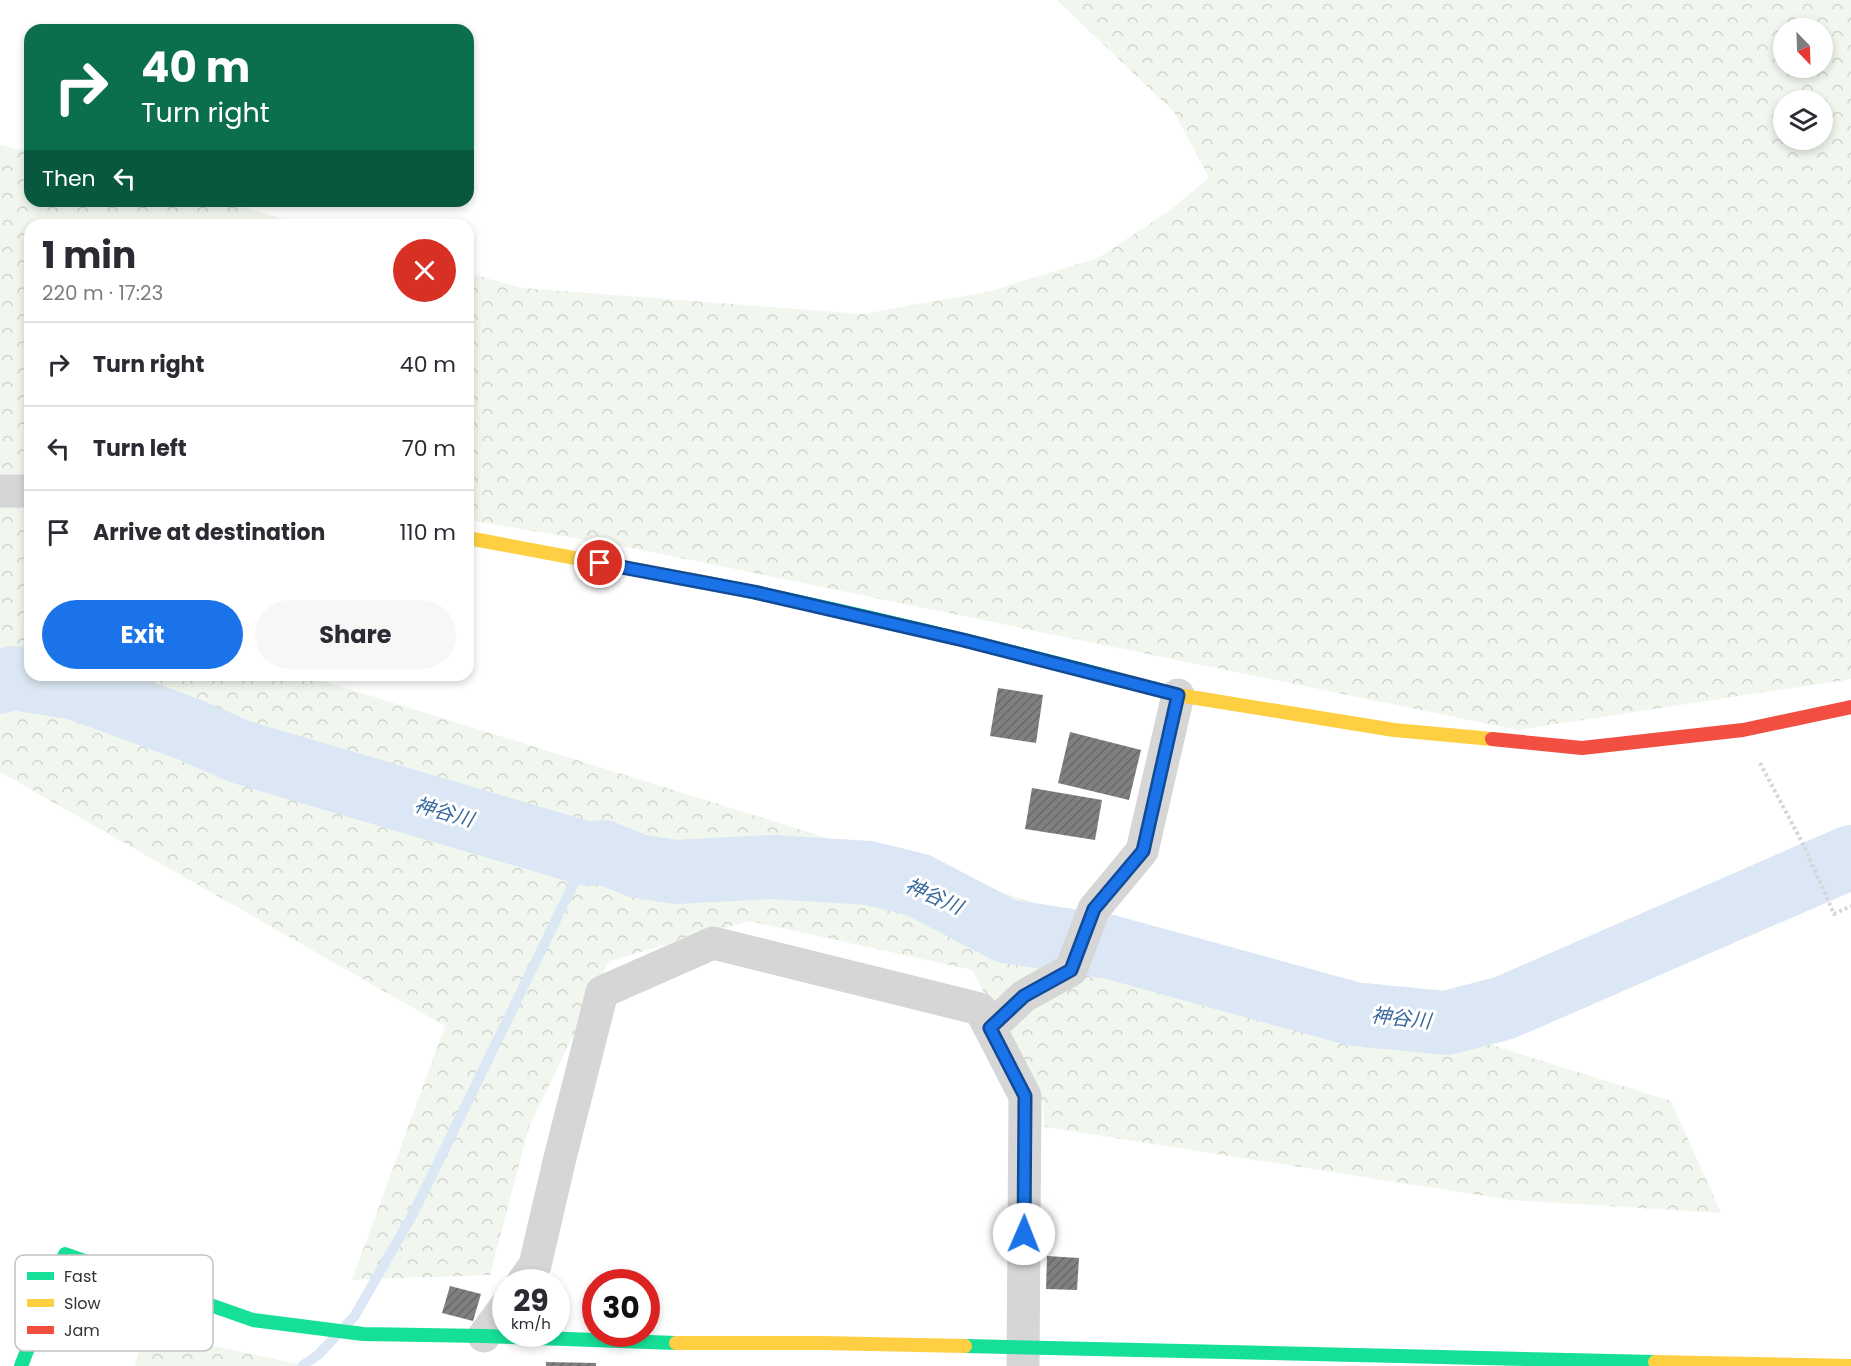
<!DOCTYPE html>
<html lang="en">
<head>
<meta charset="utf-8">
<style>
	body { margin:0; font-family:Poppins,"Noto Sans JP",sans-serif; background:#f7f7f7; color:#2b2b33; height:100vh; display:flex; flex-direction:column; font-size:22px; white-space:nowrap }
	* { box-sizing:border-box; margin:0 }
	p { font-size:20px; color:#7c7c81 }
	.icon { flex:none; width:33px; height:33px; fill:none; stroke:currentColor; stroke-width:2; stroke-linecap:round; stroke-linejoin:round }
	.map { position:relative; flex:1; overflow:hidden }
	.panel { position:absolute; left:24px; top:219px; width:450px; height:462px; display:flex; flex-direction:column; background:#fff; border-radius:18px; box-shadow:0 3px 9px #0003 }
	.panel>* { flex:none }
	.top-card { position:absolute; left:24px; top:24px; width:450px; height:183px; border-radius:18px; box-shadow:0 3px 9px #0003; background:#0b6e4f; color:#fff; overflow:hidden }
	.needle { width:39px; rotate:157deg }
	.fabs { position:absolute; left:1773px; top:18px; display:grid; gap:12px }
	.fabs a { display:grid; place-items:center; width:60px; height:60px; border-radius:50%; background:#fff; box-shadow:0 3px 9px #0003; font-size:30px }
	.speed { position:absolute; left:492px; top:1269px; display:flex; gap:12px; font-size:30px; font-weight:700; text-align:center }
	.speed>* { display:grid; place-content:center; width:78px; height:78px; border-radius:50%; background:#fff; box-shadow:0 3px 9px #0003; line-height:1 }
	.speed small { font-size:15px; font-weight:400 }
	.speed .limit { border:9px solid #d22; background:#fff; color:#111 }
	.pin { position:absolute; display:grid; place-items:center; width:51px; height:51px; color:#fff; margin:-26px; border:3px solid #fff; border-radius:50%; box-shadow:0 2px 6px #0007 }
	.me { position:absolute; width:66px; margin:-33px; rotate:1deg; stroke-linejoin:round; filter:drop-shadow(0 0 4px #0008) }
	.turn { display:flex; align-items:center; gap:21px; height:126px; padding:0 18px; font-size:27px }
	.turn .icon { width:78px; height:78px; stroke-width:2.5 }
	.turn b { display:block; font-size:42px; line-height:51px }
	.then { display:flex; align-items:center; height:57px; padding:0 18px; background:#0003; gap:12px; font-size:22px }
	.round { display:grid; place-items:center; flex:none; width:63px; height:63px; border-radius:32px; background:#f7f7f7 }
	.headline { display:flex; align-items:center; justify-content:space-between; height:102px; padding:0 18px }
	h1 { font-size:36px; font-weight:700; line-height:45px }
	.button { display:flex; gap:12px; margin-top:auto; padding:12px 18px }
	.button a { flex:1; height:69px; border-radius:36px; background:#1a73e8; color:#fff; font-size:24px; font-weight:700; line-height:69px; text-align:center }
	.button a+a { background:#f7f7f7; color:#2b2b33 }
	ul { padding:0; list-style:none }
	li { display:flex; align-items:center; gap:18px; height:84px; padding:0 18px; border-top:2px solid #e1e1e2 }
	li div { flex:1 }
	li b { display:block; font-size:22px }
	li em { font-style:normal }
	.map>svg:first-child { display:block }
</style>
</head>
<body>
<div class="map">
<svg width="1851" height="1366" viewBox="0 0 1851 1366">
	<defs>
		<pattern id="forest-crowns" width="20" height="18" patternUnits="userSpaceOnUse" patternTransform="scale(1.5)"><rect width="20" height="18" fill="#f1f7ee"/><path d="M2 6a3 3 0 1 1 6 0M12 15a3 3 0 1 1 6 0" fill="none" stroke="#cfd4cd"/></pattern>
		<pattern id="building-hatch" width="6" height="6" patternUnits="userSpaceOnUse" patternTransform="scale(1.5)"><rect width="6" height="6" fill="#808080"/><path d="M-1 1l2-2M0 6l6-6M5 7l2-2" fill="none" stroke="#696969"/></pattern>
	</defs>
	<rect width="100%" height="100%" fill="#fff"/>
	<path fill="url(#forest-crowns)" fill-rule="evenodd" d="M 1057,0 L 1851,0 L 1851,679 L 1518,730 L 632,548 L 468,520 L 468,273 L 523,288 L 862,314 L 987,292 L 1098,258 L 1169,211 L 1209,178 L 1174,112 ZM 1784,28 L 1822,28 L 1822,68 L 1784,68 ZM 1784,100 L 1822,100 L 1822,140 L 1784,140 Z
		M 0,145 L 30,152 L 30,201 L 222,201 L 304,225 L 30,225 L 30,675 L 304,675 L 1671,1101 L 1721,1213 L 1510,1200 L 1045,1127 L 1043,1104 L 972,970 L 749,921 L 609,961 L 529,1127 L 490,1275 L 352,1280 L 445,1026 L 0,772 Z
		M 144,1331 L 307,1366 L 135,1366 Z"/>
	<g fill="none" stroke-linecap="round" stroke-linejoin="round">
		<path stroke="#dbe7f4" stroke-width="10" d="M 346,1325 L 354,1317 L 414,1212 L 588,854
			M 302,1366 L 319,1354 L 335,1337"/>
		<path stroke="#dbe7f4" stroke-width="64" d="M 0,682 L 13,678 L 76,688 L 188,729 L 241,752 L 588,854 L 603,852 L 638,866 L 676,872 L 772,867 L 869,873 L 918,885 L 1006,931 L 1110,947 L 1354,1014 L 1446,1023 L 1504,1008 L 1851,857"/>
	</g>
	<path fill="url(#building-hatch)" d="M 998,688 L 1043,695 L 1036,743 L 990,736 Z
		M 1070,732 L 1141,750 L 1129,800 L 1058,783 Z
		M 1032,788 L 1102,800 L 1095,840 L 1025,829 Z
		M 1047,1256 L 1079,1258 L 1077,1290 L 1046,1289 Z
		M 450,1286 L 481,1294 L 473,1321 L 442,1313 Z
		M 546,1362 L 596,1363 L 596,1366 L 546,1366 Z"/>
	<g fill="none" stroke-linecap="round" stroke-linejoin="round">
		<path stroke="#d6d6d6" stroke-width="4" stroke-dasharray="3 3" stroke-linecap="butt" d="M 1760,763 L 1804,846 L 1834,914 L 1851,906"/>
		<path stroke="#d6d6d6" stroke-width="33" d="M 0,491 L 30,491
			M 990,1028 L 1024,996 L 1071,970 L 1094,909 L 1142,851 L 1178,695
			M 523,1282 L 535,1265 L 559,1162 L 602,992 L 713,943 L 980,1009 L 1025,1096 L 1023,1366
			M 484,1336 L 506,1306"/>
		<path stroke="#16e098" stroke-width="14" d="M 708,583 C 842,609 974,642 1106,676
			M 965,1346 L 1655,1362
			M 21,1366 L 65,1254 L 253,1320 L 363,1334 L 484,1336 L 676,1343"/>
		<path stroke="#ffcf43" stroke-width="14" d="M 468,538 L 708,583
			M 1106,676 L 1178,695 L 1394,730 L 1492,739
			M 676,1343 L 822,1343 L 965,1346
			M 1655,1362 L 1851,1366"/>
		<path stroke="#f24e42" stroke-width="14" d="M 1492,739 L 1582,748 L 1743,730 L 1851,707"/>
	</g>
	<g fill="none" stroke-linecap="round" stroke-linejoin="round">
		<g stroke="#114b97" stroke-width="15">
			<path id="route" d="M 600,563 L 754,592 L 963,640 L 1178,695 L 1143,851 L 1094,909 L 1071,970 L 1024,996 L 990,1028 L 1025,1096 L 1024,1234"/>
		</g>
		<use href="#route" stroke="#1a73e8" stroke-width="10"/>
	</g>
	<g text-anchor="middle" stroke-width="6" stroke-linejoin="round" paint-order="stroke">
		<g font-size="20" font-style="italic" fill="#38689c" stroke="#fff">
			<text transform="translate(444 812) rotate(16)" y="7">神谷川</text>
			<text transform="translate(934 896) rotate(24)" y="7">神谷川</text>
			<text transform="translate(1401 1018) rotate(6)" y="7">神谷川</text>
		</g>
	</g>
	<rect x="15" y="1255" width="198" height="96" rx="9" fill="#fff" stroke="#c2c2c2" stroke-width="1.5"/>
	<rect x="27" y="1272" width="27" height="8" fill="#16e098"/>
	<rect x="27" y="1299" width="27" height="8" fill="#ffcf43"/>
	<rect x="27" y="1326" width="27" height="8" fill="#f24e42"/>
	<g font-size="16" fill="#323232">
		<text x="64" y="1282">Fast</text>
		<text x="64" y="1309">Slow</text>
		<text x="64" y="1336">Jam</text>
	</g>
</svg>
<div class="fabs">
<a><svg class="needle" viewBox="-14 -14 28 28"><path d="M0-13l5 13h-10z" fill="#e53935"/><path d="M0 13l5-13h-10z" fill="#7c7c81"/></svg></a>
<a><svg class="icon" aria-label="layers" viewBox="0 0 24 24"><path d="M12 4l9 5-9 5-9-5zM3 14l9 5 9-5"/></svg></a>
</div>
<div class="speed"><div>29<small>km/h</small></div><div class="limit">30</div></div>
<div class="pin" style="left:600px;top:563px;background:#d93025"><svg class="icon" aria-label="arrive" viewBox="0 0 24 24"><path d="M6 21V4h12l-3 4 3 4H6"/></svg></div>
<svg class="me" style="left:1024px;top:1234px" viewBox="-20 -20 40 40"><circle r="19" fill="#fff"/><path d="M0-13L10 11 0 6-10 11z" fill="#1a73e8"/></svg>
<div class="top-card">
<div class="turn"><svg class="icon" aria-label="right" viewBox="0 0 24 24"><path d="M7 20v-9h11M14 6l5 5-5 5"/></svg><div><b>40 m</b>Turn right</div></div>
<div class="then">Then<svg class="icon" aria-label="left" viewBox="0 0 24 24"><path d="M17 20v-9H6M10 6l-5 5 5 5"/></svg></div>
</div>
<section class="panel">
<div class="headline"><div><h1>1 min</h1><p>220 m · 17:23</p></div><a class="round" style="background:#d93025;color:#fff"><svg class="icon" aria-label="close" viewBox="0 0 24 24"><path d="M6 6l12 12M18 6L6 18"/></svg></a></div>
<ul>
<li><svg class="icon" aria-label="right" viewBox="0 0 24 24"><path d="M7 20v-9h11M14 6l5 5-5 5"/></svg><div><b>Turn right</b></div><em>40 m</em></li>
<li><svg class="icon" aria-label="left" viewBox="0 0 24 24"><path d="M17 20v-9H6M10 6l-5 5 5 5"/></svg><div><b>Turn left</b></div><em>70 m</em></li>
<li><svg class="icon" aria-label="arrive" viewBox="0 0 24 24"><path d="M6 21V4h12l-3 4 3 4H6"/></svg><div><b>Arrive at destination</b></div><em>110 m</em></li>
</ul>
<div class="button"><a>Exit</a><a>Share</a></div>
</section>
</div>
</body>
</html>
